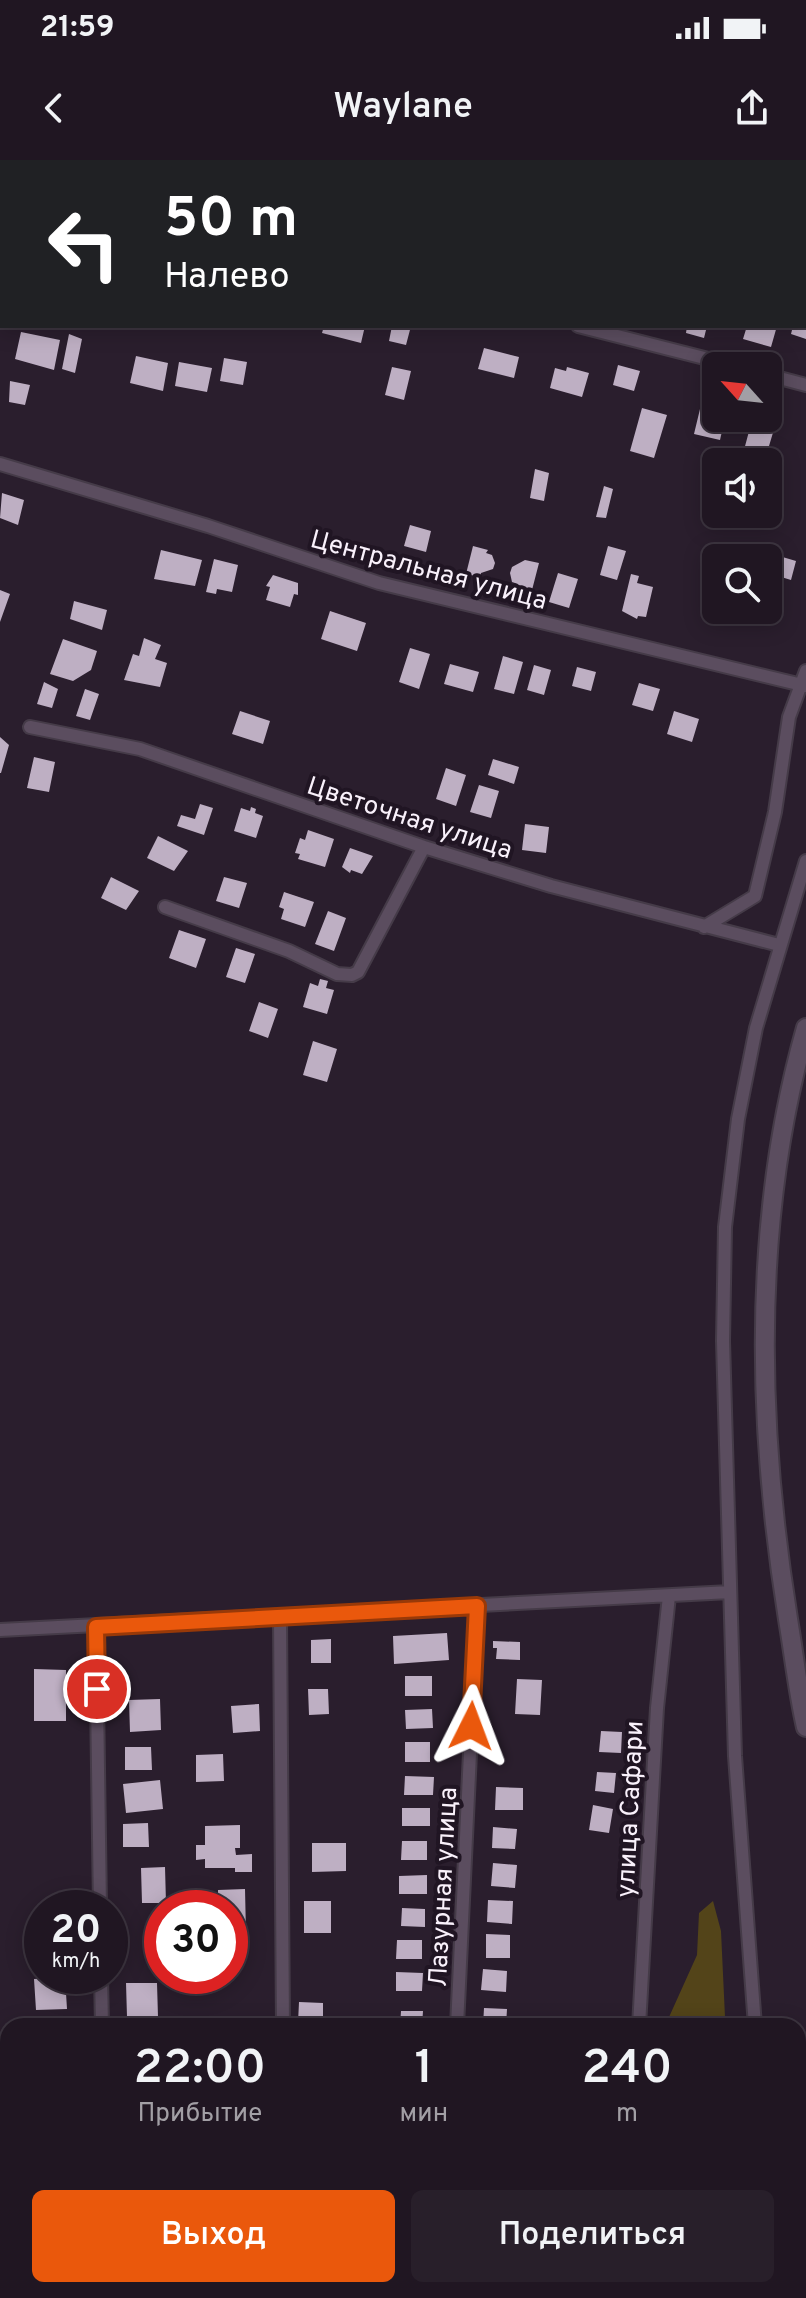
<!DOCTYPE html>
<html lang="ru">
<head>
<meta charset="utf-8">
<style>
	body { margin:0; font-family:Overpass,sans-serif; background:#281f2a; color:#f1f3f6; height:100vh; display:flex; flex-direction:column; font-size:30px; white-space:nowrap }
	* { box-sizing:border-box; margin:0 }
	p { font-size:26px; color:#a29fa5 }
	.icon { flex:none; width:44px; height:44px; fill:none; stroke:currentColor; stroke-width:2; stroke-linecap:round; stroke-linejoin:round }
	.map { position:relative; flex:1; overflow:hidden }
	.panel { position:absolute; left:0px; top:1858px; width:806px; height:280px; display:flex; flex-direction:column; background:#201622; border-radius:24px 24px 0 0; box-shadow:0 4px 20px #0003,0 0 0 2px #3d3540 }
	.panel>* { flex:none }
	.banner { position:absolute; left:0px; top:0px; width:806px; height:168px; box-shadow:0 4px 20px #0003,0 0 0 2px #3d3540; background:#202124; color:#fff; overflow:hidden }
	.needle { width:52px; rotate:297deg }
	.controls { position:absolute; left:702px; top:192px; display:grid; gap:16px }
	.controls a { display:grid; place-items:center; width:80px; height:80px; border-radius:12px; background:#201622; box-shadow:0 4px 20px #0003,0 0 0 2px #3d3540; font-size:40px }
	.speed { position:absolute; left:24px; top:1730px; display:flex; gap:16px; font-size:40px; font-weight:700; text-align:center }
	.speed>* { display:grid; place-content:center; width:104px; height:104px; border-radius:50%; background:#201622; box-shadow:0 4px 20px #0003,0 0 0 2px #3d3540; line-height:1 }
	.speed small { font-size:20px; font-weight:400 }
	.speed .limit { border:12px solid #d22; background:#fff; color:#111 }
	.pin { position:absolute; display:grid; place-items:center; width:68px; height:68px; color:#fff; margin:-34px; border:4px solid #fff; border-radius:50%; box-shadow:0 2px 8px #0007 }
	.me { position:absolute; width:88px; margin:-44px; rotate:3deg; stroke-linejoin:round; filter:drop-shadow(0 0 6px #0008) }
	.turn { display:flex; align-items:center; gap:28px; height:168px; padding:0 32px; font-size:36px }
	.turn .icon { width:104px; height:104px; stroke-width:2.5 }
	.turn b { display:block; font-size:56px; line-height:68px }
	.eta { display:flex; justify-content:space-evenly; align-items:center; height:136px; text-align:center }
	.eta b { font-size:48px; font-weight:600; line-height:56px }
	.button { display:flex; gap:16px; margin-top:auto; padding:16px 32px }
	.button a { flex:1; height:92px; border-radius:12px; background:#ea580c; color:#fff; font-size:32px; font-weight:600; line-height:92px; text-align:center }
	.button a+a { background:#281f2a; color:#f1f3f6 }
	.status { display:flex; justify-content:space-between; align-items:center; height:56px; padding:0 40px; background:#201622; direction:ltr }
	.status svg { height:22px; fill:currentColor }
	header { display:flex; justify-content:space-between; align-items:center; height:104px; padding:0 32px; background:#201622; font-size:36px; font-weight:600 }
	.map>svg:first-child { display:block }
</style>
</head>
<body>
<div class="status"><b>21:59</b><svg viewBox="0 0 49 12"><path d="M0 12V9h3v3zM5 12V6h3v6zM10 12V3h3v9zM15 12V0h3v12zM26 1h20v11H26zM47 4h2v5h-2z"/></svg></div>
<header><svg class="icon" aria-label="back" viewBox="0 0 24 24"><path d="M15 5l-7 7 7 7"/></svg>Waylane<svg class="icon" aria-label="share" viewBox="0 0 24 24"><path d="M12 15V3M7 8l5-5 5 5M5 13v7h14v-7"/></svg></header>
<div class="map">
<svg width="806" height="2138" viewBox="0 0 806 2138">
	<rect width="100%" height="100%" fill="#2a1e2d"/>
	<path fill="#37283c" d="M 407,2130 L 762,2130 L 761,2138 L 407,2138 Z"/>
	<path fill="#534419" d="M 713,1741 L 721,1771 L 725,1857 L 722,1866 L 665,1866 L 697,1795 L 699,1753 Z"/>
	<path fill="#beafc3" d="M 324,166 L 365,166 L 361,183 L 322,173 Z
		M 392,166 L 411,166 L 406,185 L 389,181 Z
		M 687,166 L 707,166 L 704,178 L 686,173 Z
		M 747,166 L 777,166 L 771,187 L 743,179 Z
		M 793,166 L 806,166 L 806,179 L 791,174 Z
		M 21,172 L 60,180 L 54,210 L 15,199 Z
		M 69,174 L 82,179 L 75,213 L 62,209 Z
		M 484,188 L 519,197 L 514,218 L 478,209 Z
		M 136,196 L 168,203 L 163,231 L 130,223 Z
		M 224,198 L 247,202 L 243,225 L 220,221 Z
		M 179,202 L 212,208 L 207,232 L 175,226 Z
		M 618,205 L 640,211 L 634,231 L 613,225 Z
		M 392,207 L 411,211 L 404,240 L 385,235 Z
		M 567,207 L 589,213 L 582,237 L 550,228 L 555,208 L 566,211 Z
		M 10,221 L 30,225 L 25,245 L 9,242 Z
		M 642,248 L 667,255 L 654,298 L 630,291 Z
		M 700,249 L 716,253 L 716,258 L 725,258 L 720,280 L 694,274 Z
		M 752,260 L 775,266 L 766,296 L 744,290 Z
		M 535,309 L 549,313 L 544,341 L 530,338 Z
		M 604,326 L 613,329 L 606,358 L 596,357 Z
		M 2,333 L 24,340 L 18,365 L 0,358 Z
		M 410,365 L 431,371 L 426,392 L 404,386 Z
		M 473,386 L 488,390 L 486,393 L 492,395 L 495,403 L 493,409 L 481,413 L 480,417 L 466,414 Z
		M 608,386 L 626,391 L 617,420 L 600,415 Z
		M 161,390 L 202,400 L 195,426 L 154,419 Z
		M 769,393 L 796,401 L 791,420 L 768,413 Z
		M 214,399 L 238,405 L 232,432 L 217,429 L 216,434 L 206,432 Z
		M 525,400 L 539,403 L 532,430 L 517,427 L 518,424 L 512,422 L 510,413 L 512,407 Z
		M 558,413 L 578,419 L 569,448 L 549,442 Z
		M 631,414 L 639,416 L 637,423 L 653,427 L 646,457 L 638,456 L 637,459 L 622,451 Z
		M 273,415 L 298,423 L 298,435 L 294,434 L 290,447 L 266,440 L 270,427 L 266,426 Z
		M 0,430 L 10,434 L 0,462 Z
		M 74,441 L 107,450 L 102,470 L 70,459 Z
		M 330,451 L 366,463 L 357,491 L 321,479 Z
		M 144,478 L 161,485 L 155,499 L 167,503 L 160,527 L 124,520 L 133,494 L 139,496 Z
		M 63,479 L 97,491 L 91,510 L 73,521 L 50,514 Z
		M 410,488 L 430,494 L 419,529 L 399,522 Z
		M 503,496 L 523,502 L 514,534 L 494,529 Z
		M 450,504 L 479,512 L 473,532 L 444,524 Z
		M 534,505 L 551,510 L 544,535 L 527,530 Z
		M 577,507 L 596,512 L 591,531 L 572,526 Z
		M 44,522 L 58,529 L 52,548 L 37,544 Z
		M 639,523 L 660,529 L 653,551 L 632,545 Z
		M 85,529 L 99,534 L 90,560 L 76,556 Z
		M 240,551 L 270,561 L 263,584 L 232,574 Z
		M 674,551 L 699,559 L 692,582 L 667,574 Z
		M 0,577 L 9,585 L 1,613 L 0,613 Z
		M 34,597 L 55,602 L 49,632 L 27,628 Z
		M 493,599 L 519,607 L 514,624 L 488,615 Z
		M 446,608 L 466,615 L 456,646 L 436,639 Z
		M 479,625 L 499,631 L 491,658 L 470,652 Z
		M 200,644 L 213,648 L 204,675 L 177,666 L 181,655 L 195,659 Z
		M 251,647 L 256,649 L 255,653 L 263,656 L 256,678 L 234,671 L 241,648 L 250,651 Z
		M 525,664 L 549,667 L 546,693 L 522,690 Z
		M 308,670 L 334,679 L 325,707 L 298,699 L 300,694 L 295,693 L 300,678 L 305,680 Z
		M 158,676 L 188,691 L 174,711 L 147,698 Z
		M 350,688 L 373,696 L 362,714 L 351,710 L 350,713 L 342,707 Z
		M 111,717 L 139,731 L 126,750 L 101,738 Z
		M 224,717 L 247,723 L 239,748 L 216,741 Z
		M 284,732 L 314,742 L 305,767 L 281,759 L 284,749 L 279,747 Z
		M 328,751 L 346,758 L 334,791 L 315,784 Z
		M 179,770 L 206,779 L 196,808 L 169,798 Z
		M 236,788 L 255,794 L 245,823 L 226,817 Z
		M 320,819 L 328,821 L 326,828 L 334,830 L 327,854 L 303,847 L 310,823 L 318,826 Z
		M 259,842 L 278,849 L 268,878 L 249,871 Z
		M 313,881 L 337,889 L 327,922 L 303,915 Z
		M 447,1473 L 449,1500 L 394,1504 L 393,1476 Z
		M 331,1479 L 331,1503 L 311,1503 L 311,1480 Z
		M 493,1481 L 520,1482 L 520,1500 L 496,1499 L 497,1488 L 493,1488 Z
		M 34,1509 L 66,1510 L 66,1561 L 34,1561 Z
		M 405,1516 L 432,1516 L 432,1536 L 405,1536 Z
		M 517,1519 L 542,1520 L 540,1555 L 515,1554 Z
		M 308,1529 L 328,1529 L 329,1554 L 309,1555 Z
		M 160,1539 L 161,1570 L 130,1572 L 129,1540 Z
		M 259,1544 L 260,1571 L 233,1573 L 231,1546 Z
		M 432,1549 L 433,1568 L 406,1569 L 405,1550 Z
		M 601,1571 L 622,1572 L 621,1593 L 599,1592 Z
		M 405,1582 L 430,1582 L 430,1602 L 405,1602 Z
		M 125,1587 L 151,1587 L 152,1610 L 125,1610 Z
		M 223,1594 L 224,1621 L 196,1622 L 196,1595 Z
		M 597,1612 L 616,1613 L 614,1633 L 595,1631 Z
		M 405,1616 L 434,1617 L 433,1635 L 404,1635 Z
		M 160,1620 L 163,1649 L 126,1653 L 123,1624 Z
		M 496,1627 L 523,1628 L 523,1650 L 495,1650 Z
		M 593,1645 L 613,1649 L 609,1673 L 589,1670 Z
		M 402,1648 L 430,1648 L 430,1666 L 402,1666 Z
		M 148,1663 L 149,1687 L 123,1687 L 123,1664 Z
		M 240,1665 L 240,1688 L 235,1688 L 236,1695 L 252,1694 L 252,1712 L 235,1712 L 235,1708 L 205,1708 L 205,1699 L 196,1700 L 196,1685 L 205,1685 L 205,1666 Z
		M 493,1667 L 517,1669 L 515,1689 L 492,1688 Z
		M 402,1681 L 427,1681 L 427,1700 L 401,1700 Z
		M 312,1683 L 346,1683 L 346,1711 L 312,1712 Z
		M 493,1703 L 517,1705 L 515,1728 L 491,1726 Z
		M 165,1707 L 166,1743 L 142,1743 L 141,1708 Z
		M 427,1715 L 427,1734 L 399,1734 L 399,1716 Z
		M 245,1729 L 246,1773 L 230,1773 L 230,1748 L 218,1748 L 218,1730 Z
		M 488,1740 L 513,1741 L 512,1764 L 487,1762 Z
		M 304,1741 L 331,1741 L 331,1773 L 304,1773 Z
		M 402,1748 L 425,1749 L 425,1767 L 401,1766 Z
		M 486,1774 L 510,1775 L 510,1798 L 486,1798 Z
		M 397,1780 L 422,1780 L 422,1799 L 396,1799 Z
		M 483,1809 L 507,1811 L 506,1832 L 481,1830 Z
		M 396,1812 L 423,1813 L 422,1831 L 396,1831 Z
		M 65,1817 L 67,1849 L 36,1850 L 34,1819 Z
		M 126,1823 L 157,1823 L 158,1857 L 127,1857 Z
		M 299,1842 L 323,1843 L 323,1863 L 298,1863 Z
		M 484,1848 L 507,1849 L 506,1866 L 483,1866 Z
		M 401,1851 L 423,1851 L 422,1866 L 400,1866 Z
		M 0,1999 L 7,1999 L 8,2030 L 0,2030 Z
		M 0,2088 L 7,2088 L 7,2111 L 0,2111 Z"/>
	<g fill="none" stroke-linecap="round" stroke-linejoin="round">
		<g stroke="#453b48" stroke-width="16">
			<path id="minor" d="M 0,140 L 2,140
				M 578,166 L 736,206
				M 768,215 L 806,225
				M 0,304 L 208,366 L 379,423 L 806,526
				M 30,567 L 140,589 L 424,687 L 551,726 L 779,785
				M 165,747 L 289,791 L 337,814 L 352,815 L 358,812 L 424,687
				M 704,767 L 755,736 L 775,652 L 789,557 L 806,511
				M 280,1458 L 283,1866
				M 96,1467 L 100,1748
				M 0,1470 L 730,1432
				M 101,1816 L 102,1866
				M 457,1866 L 477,1446
				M 639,1866 L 657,1548 L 669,1436
				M 755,1866 L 735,1596 L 723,1181 L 725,1067 L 738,959 L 756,868 L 806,701
				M 798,2003 L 806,2007
				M 0,2053 L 8,2053"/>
		</g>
		<g stroke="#453b48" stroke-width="22">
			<path id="secondary" d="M 806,868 C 752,1058 757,1266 788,1459 C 794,1495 798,1532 806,1567"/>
		</g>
		<use href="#minor" stroke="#5b4d5f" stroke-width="12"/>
		<use href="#secondary" stroke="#5b4d5f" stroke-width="18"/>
	</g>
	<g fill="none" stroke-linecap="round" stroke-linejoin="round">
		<g stroke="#983908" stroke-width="20">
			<path id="route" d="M 97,1529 L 96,1467 L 477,1446 L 471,1566"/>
		</g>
		<use href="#route" stroke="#ea580c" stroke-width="14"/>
	</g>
	<g text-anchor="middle" stroke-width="8" stroke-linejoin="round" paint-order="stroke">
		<g font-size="26" fill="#f9f1fb" stroke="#201523">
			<text transform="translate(429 409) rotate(15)" y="9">Центральная улица</text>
			<text transform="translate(410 657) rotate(18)" y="9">Цветочная улица</text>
			<text transform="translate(629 1649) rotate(-87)" y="9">улица Сафари</text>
			<text transform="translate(442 1727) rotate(-87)" y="9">Лазурная улица</text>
		</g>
	</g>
</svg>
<div class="controls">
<a><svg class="needle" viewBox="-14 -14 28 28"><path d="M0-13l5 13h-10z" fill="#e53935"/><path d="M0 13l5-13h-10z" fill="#a29fa5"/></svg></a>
<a><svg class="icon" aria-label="sound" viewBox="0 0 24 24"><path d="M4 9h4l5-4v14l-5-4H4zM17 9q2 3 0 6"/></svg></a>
<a><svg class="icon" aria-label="search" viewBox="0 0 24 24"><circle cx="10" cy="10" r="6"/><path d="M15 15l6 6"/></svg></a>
</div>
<div class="speed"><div>20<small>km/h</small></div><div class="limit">30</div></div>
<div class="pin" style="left:97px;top:1529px;background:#d93025"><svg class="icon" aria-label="arrive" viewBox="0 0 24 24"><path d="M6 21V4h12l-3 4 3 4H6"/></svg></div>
<svg class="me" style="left:471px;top:1566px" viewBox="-20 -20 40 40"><path d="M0-17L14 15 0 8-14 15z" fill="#ea580c" stroke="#fff" stroke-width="4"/></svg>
<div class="banner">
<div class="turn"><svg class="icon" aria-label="left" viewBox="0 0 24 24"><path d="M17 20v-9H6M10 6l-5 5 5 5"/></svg><div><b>50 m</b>Налево</div></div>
</div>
<section class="panel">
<div class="eta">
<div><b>22:00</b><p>Прибытие</p></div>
<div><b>1</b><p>мин</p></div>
<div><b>240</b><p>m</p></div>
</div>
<div class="button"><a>Выход</a><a>Поделиться</a></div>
</section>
</div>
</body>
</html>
